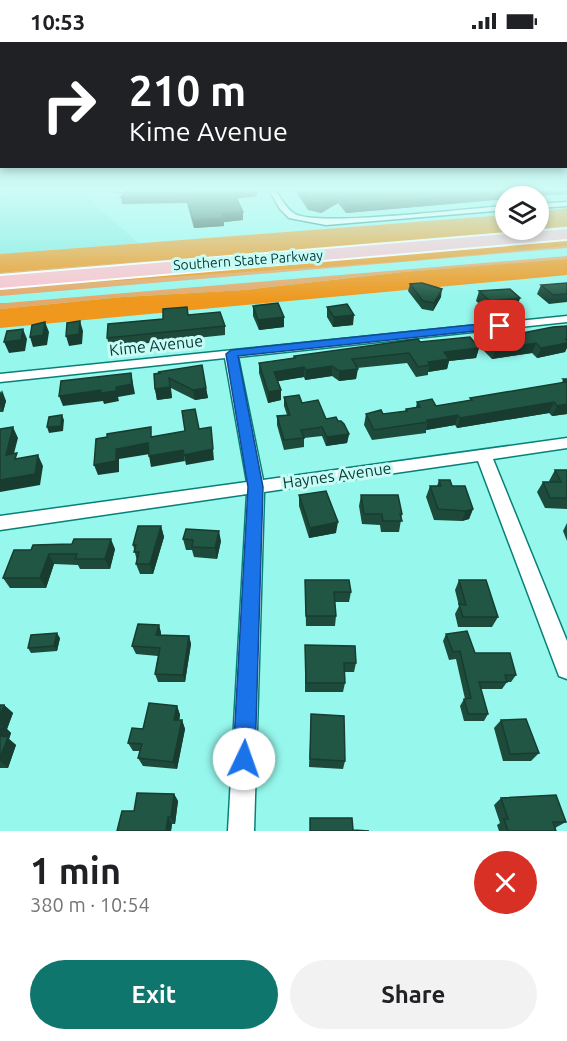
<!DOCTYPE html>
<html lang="en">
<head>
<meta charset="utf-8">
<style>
	body { margin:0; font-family:Ubuntu,sans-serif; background:#f2f2f2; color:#202124; height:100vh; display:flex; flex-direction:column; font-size:22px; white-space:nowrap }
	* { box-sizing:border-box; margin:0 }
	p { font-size:20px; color:#757577 }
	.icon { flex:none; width:33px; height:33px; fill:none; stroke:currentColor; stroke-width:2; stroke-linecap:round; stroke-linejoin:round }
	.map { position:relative; height:789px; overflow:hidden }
	.side { display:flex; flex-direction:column; background:#fff; flex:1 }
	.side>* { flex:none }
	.guide { position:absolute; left:0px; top:0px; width:567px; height:126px; box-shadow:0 3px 9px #0003; background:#202124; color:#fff; overflow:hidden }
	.fabs { position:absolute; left:495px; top:144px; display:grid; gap:12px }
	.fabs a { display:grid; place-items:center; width:54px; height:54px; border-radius:50%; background:#fff; box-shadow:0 3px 9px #0003; font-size:30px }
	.pin { position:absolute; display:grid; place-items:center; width:51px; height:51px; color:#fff; margin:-26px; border-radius:12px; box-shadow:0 3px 9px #0006 }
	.me { position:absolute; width:66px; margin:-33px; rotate:3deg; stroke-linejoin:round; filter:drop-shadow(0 0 4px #0008) }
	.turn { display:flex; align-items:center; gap:21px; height:126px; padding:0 30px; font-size:27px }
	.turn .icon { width:78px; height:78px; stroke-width:2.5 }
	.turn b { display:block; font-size:42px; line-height:51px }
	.round { display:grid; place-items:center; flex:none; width:63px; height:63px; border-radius:32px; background:#f2f2f2 }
	.head { display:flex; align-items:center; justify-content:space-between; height:102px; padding:0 30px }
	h1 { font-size:36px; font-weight:700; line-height:45px }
	.button { display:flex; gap:12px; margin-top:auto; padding:12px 30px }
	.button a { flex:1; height:69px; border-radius:36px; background:#0f766e; color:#fff; font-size:24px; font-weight:700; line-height:69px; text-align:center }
	.button a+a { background:#f2f2f2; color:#202124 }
	.status { display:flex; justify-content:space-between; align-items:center; height:42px; padding:0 30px; background:#fff; direction:ltr }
	.status svg { height:16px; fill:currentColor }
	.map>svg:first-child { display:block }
</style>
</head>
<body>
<div class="status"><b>10:53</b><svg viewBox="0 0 49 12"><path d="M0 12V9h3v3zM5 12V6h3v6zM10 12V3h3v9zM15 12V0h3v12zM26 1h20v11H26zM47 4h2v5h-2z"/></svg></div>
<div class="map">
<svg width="567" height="789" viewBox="0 0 567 789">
	<rect width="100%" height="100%" fill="#96f7ed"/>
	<path fill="#80ece1" d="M 46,148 L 79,148 L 138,201 L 0,212 L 0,154 Z"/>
	<path fill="#e4a96a" d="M 567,184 L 567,187 L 0,235 L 0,231 C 189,214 379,205 567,184 Z
		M 567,195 L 567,206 L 0,254 L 0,243 Z
		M 567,214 L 567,217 L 550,219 L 403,230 L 244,248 L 123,255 L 0,267 L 0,261 L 6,261 Z"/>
	<path fill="#ef981d" d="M 567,166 L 567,184 L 539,187 L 539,170 Z
		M 505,173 L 506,188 L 535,188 C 357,207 178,215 0,231 L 0,212 Z
		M 567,197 L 567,204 L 409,219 L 10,246 L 149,232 Z
		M 567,217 L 567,233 L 0,286 L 0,267 L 123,255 L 244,248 L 403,230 Z"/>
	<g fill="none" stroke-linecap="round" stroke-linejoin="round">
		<g stroke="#088078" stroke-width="3">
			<path id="street" d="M 113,148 L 192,148 L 188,150 L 116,150 Z
				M 269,148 L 275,148 C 281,156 286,167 295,172 C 319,185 469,166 506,164 L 506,168 L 326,183 L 289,176 L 280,167 Z
				M 567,160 L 567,164 L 538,166 L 538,162 Z
				M 567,274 L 567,280 L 238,315 L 263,438 L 567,396 L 567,406 L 493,417 L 567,599 L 567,637 L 559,634 L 556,626 L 478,419 L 264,450 L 254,789 L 228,789 L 247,452 L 0,488 L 0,474 L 247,440 L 225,316 L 0,340 L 0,332 Z"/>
		</g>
		<g stroke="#fff" stroke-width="4">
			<path id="highway" d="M 567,187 L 567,197 L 0,246 L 0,234 Z"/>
		</g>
		<use href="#street" fill="#fff" fill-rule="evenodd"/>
		<use href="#highway" fill="#fbc4cd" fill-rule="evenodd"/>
	</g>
	<path fill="#1d4a3a" d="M 127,148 L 257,148 L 257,154 L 236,156 L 243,170 L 243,178 L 224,180 L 224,184 L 194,186 L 187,161 L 122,162 L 121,155 Z
		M 295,148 L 567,148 L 506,154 L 506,157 L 346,171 L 338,161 L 321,171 L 308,168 Z
		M 567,241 L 567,260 L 549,262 L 537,252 L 541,243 Z
		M 410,242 L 441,255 L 433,269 L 422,267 L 408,249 Z
		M 479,249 L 520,256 L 517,265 L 487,269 L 476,259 Z
		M 253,264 L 284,285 L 259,288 L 253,274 Z
		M 327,265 L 353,283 L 333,285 L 327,275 Z
		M 188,273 L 225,284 L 225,293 L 110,305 L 107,296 L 163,277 Z
		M 567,284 L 567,306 L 565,310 L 537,316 L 532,311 L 492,317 L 483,308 L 486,298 Z
		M 420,300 L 479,306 L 476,316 L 449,319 L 447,327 L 428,330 L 428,333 L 416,335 L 407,321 L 357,326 L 356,337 L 339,339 L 332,334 L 305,338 L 304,335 L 278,339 L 281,348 L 281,358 L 268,361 L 259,331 L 259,321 L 293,316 L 294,314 Z
		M 158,330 L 206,346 L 208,356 L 195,358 L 171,346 L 172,356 L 157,358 L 155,347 Z
		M 563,337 L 567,337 L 567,372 L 552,374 L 549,371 L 457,386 L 455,383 L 426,388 L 426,391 L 372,398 L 364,383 L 366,372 L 383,372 L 405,369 L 406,367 L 416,365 L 417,360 L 436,364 L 470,358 L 470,356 L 562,341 Z
		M 0,349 L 6,359 L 3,370 L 0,370 Z
		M 284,355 L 302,361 L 326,377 L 338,379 L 349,392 L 347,401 L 326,404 L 322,394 L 304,396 L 304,405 L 284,408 L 277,383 L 277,374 L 287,373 L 284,364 Z
		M 555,428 L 567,428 L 567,467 L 545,466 L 537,450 L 543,440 L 550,440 L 549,439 Z
		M 439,438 L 452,444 L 473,467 L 469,477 L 462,479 L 434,478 L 426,455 L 430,444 L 437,444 Z
		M 299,453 L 336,491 L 309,496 L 299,464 Z
		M 361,453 L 402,472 L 399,490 L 381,490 L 380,483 L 362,482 L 359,464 Z
		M 567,481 L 567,499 L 563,489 Z
		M 161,484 L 164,495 L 153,532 L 140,532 L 136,522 L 137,519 L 133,503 Z
		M 183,497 L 221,499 L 217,517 L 194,515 L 192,508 L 186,508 Z
		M 115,507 L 110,527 L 80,527 L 78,523 L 54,522 L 46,546 L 10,546 L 3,536 L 14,508 Z
		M 305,538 L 351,550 L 349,560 L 335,560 L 336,574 L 335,584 L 306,584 Z
		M 459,538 L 498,575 L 492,585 L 458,585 L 455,572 L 459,564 L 455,548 Z
		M 159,583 L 161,591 L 161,593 L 189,594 L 191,602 L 185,640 L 158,640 L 155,632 L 158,614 L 136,612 L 132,604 Z
		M 446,592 L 475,611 L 516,633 L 511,640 L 507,640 L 502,647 L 481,647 L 488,672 L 484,679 L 464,679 L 460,664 L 464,657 L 465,657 L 456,617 L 449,618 L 443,599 Z
		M 60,596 L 57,609 L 31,611 L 28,606 Z
		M 305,603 L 356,621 L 354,630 L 344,630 L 345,641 L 343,650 L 305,650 Z
		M 0,663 L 4,663 L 13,671 L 7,687 L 11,691 L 9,697 L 16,703 L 8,726 L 0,726 Z
		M 177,664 L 180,673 L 179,678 L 182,678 L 185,687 L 177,727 L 143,724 L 138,716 L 140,709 L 133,709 L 128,701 L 143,687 Z
		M 311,672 L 345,719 L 343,727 L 309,725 Z
		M 501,678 L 539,711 L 531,719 L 503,719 L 494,686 Z
		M 174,752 L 178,759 L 175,782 L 172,782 L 171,789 L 117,789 L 134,769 Z
		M 501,756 L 566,780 L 555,786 L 556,789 L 499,789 L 497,783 L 500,781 L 494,763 Z"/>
	<path fill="#183c30" d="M 249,148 L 257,148 L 257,154 L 233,157 L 233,149 Z
		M 530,148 L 567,148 L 567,152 L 536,154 L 506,154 L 506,157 L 346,171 L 347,163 Z
		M 339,153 L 338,161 L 321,171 L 321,163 Z
		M 243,170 L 243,178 L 224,180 L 224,184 L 194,186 L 193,178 L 222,172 Z
		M 442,247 L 441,255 L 433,269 L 434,261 Z
		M 520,256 L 517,265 L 487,269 L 490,259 Z
		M 354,273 L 353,283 L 333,285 L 334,275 Z
		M 284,275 L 284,285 L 259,288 L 258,278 Z
		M 80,279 L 83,289 L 82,302 L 69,304 L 66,294 Z
		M 45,280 L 49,290 L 47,303 L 33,305 L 30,295 Z
		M 23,287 L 27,297 L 25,309 L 9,311 L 4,300 Z
		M 536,301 L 532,311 L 492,317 L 496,307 Z
		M 567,301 L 567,305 L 565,310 L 537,316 L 541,306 Z
		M 479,306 L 476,316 L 449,319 L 447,327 L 428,330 L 430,323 L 428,320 L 444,310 Z
		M 332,324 L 332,334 L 305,338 L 306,328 Z
		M 304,325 L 304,335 L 274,340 L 274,330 Z
		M 358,327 L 356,337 L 339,339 L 339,329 Z
		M 131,331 L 135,352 L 118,355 L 119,359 L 104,362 L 103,359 L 63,364 L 59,354 L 101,348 L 116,345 Z
		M 169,336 L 172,356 L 157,358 L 155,347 Z
		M 206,346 L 208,356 L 195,358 L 193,348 Z
		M 2,348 L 6,359 L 3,370 L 0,363 L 0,354 Z
		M 281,348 L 281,358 L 268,361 L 268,350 Z
		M 554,360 L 549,371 L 457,386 L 460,376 Z
		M 567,362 L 567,372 L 552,374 L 557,364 Z
		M 62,373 L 64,378 L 63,389 L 49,391 L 47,385 Z
		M 458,373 L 455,383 L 426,388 L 428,380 L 427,378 Z
		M 13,385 L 18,396 L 11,423 L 6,413 Z
		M 349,392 L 347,401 L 326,404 L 327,395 Z
		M 212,396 L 214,418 L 186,423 L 184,413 Z
		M 148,401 L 150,412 L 119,417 L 119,430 L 98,433 L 94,423 L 116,407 Z
		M 183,408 L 185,419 L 151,425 L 149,414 Z
		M 38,413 L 43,424 L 40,443 L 0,450 L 0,438 Z
		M 473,467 L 469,477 L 462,479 L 466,469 Z
		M 338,480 L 336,491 L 309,496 L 310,486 Z
		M 161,484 L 164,495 L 153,532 L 150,522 Z
		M 219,489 L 221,499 L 217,517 L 215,506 Z
		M 111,497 L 115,507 L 110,527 L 105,517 Z
		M 49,512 L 54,522 L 46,546 L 40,536 Z
		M 159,583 L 161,591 L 159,601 L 156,593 Z
		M 57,591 L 60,596 L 57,609 L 54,604 Z
		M 189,594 L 191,602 L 185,640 L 183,633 Z
		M 4,663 L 13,671 L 7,687 L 11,691 L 9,697 L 16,703 L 8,726 L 0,719 L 0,675 Z
		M 177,664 L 180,673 L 178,686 L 174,678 Z
		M 182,678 L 185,687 L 177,727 L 173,720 Z
		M 174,752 L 178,759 L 175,782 L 171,775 Z
		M 168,775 L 172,782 L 171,789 L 166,789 Z"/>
	<path fill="#225644" stroke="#183c30" stroke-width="1.5" d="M 127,148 L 249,148 L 233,149 L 243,170 L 222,172 L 223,176 L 193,178 L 186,153 L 121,155 Z
		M 300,148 L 530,148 L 347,163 L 339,153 L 321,163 L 309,160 Z
		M 422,241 L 442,247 L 434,261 L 423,259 L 410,242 Z
		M 567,241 L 567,252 L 553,253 L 541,243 Z
		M 510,247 L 520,256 L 490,259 L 479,249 Z
		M 278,261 L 284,275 L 258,278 L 253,264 Z
		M 347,262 L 354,273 L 334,275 L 327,265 Z
		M 187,265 L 188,273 L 220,270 L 225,284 L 107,296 L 108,282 L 163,277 L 163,267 Z
		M 80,279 L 79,292 L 66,294 L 67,281 Z
		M 45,280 L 43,293 L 30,295 L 32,283 Z
		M 567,284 L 567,297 L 565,297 L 567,298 L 567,301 L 541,306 L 536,301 L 496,307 L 486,298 L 553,285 Z
		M 23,287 L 21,298 L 4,300 L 7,289 Z
		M 470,295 L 479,306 L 444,310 L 449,317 L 428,320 L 430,323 L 418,325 L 409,311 L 352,317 L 358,327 L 339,329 L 332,324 L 306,328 L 304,325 L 274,330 L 281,348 L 268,350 L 259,321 L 295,316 L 294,314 L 418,297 L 420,300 Z
		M 202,323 L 206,346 L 193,348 L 169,336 L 170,345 L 155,347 L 154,332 L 161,331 L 158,330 Z
		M 131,331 L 132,342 L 116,345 L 116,349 L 101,351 L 101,348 L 59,354 L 61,339 Z
		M 563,337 L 567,337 L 567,362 L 557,364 L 554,360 L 460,376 L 458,373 L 427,378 L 428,380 L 374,388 L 366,372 L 381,368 L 383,372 L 407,369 L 406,367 L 420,365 L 417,360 L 432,357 L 436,364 L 472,358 L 470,356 L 566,340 Z
		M 299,353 L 302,361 L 318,358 L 326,377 L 336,375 L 338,379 L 341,379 L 344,382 L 349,392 L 327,395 L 322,385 L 301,388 L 304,396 L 284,398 L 277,374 L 290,373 L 284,355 Z
		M 195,367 L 199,387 L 211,385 L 213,407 L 184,413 L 183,408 L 149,414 L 148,401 L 116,407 L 116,419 L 94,423 L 96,397 L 107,395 L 107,392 L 151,385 L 151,395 L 185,389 L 182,369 Z
		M 62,373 L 61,384 L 47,385 L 49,375 Z
		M 13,385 L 6,413 L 17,411 L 15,417 L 38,413 L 35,432 L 0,438 L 0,387 Z
		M 555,428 L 567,428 L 567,456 L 550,456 L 543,440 L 561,440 Z
		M 439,438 L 450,438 L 452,444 L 465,444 L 473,467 L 466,469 L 438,467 L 430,444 L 441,444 Z
		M 326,449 L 338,480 L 310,486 L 299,453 Z
		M 361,453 L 398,453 L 402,472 L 400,472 L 402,479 L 383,479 L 382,472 L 364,472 Z
		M 138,484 L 161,484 L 150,522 L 136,522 L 139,510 L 134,510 L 136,503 L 133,503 Z
		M 186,487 L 219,489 L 215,506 L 192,505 L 193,498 L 183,497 Z
		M 74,497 L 111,497 L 105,517 L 75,517 L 77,512 L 49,512 L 40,536 L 3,536 L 14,508 L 31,508 L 33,503 L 72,502 Z
		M 305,538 L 349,538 L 351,550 L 334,550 L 336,574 L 306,574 Z
		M 459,538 L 486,538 L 498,575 L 463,575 L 459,562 L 466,563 Z
		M 138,582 L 159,583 L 156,593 L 189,594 L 183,633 L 155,632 L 160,606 L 132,604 Z
		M 467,589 L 475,611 L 510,611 L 516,633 L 505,633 L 507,640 L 479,640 L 488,672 L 468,672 L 464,657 L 471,656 L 460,609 L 453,610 L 446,592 Z
		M 57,591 L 54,604 L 28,606 L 31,593 Z
		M 305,603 L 355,604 L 356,621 L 344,621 L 345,641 L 306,641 Z
		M 149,661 L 177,664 L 174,678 L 182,678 L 173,720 L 138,716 L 142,702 L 128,701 L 132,686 L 143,687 Z
		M 0,663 L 4,663 L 0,675 Z
		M 311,672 L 344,674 L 345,719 L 310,717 Z
		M 526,677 L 539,711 L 510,712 L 501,678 Z
		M 0,683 L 3,683 L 0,691 Z
		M 0,694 L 8,695 L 0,716 Z
		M 137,751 L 174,752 L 171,775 L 168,775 L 166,789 L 117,789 L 122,769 L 134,769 Z
		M 556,753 L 566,780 L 553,780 L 556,789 L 508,789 L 504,777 L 508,777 L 501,756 Z
		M 310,776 L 352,776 L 353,788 L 369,789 L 310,789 Z"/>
	<linearGradient id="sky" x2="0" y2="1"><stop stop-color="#87baa9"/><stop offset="0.57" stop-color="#d0fbf7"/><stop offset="1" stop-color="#d0fbf7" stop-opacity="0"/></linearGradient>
	<rect width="567" height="258" fill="url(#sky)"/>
	<path fill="#1a73e8" stroke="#114b97" stroke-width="1.5" d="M 500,280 L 505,284 L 504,286 L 238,314 L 263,445 L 255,717 L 252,725 L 244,729 L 236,725 L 233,717 L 248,445 L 226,312 L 231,308 Z"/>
	<g text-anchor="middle" stroke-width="6" stroke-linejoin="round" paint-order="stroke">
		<g font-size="14" fill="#0b3733" stroke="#c6fcf6">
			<text transform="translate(248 218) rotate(-4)" y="5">Southern State Parkway</text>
		</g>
		<g font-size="16" fill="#0b3733" stroke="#c6fcf6">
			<text transform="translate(156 303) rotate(-6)" y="6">Kime Avenue</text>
			<text transform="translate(337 433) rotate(-8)" y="6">Haynes Avenue</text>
		</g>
	</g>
</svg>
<div class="fabs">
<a><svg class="icon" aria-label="layers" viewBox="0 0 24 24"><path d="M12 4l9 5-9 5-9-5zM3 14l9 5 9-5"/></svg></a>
</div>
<div class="pin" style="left:500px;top:284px;background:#d93025"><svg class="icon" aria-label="arrive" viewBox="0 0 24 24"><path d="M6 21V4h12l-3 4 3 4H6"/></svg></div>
<svg class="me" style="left:244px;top:717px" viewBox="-20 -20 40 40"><circle r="19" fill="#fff"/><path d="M0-13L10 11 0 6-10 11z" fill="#1a73e8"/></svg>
<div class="guide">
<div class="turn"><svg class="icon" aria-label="right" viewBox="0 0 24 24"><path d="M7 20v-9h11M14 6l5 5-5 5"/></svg><div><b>210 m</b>Kime Avenue</div></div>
</div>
</div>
<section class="side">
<div class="head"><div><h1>1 min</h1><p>380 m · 10:54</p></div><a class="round" style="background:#d93025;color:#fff"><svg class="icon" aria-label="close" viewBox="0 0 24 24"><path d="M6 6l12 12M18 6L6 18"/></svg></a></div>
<div class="button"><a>Exit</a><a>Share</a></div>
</section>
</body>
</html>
